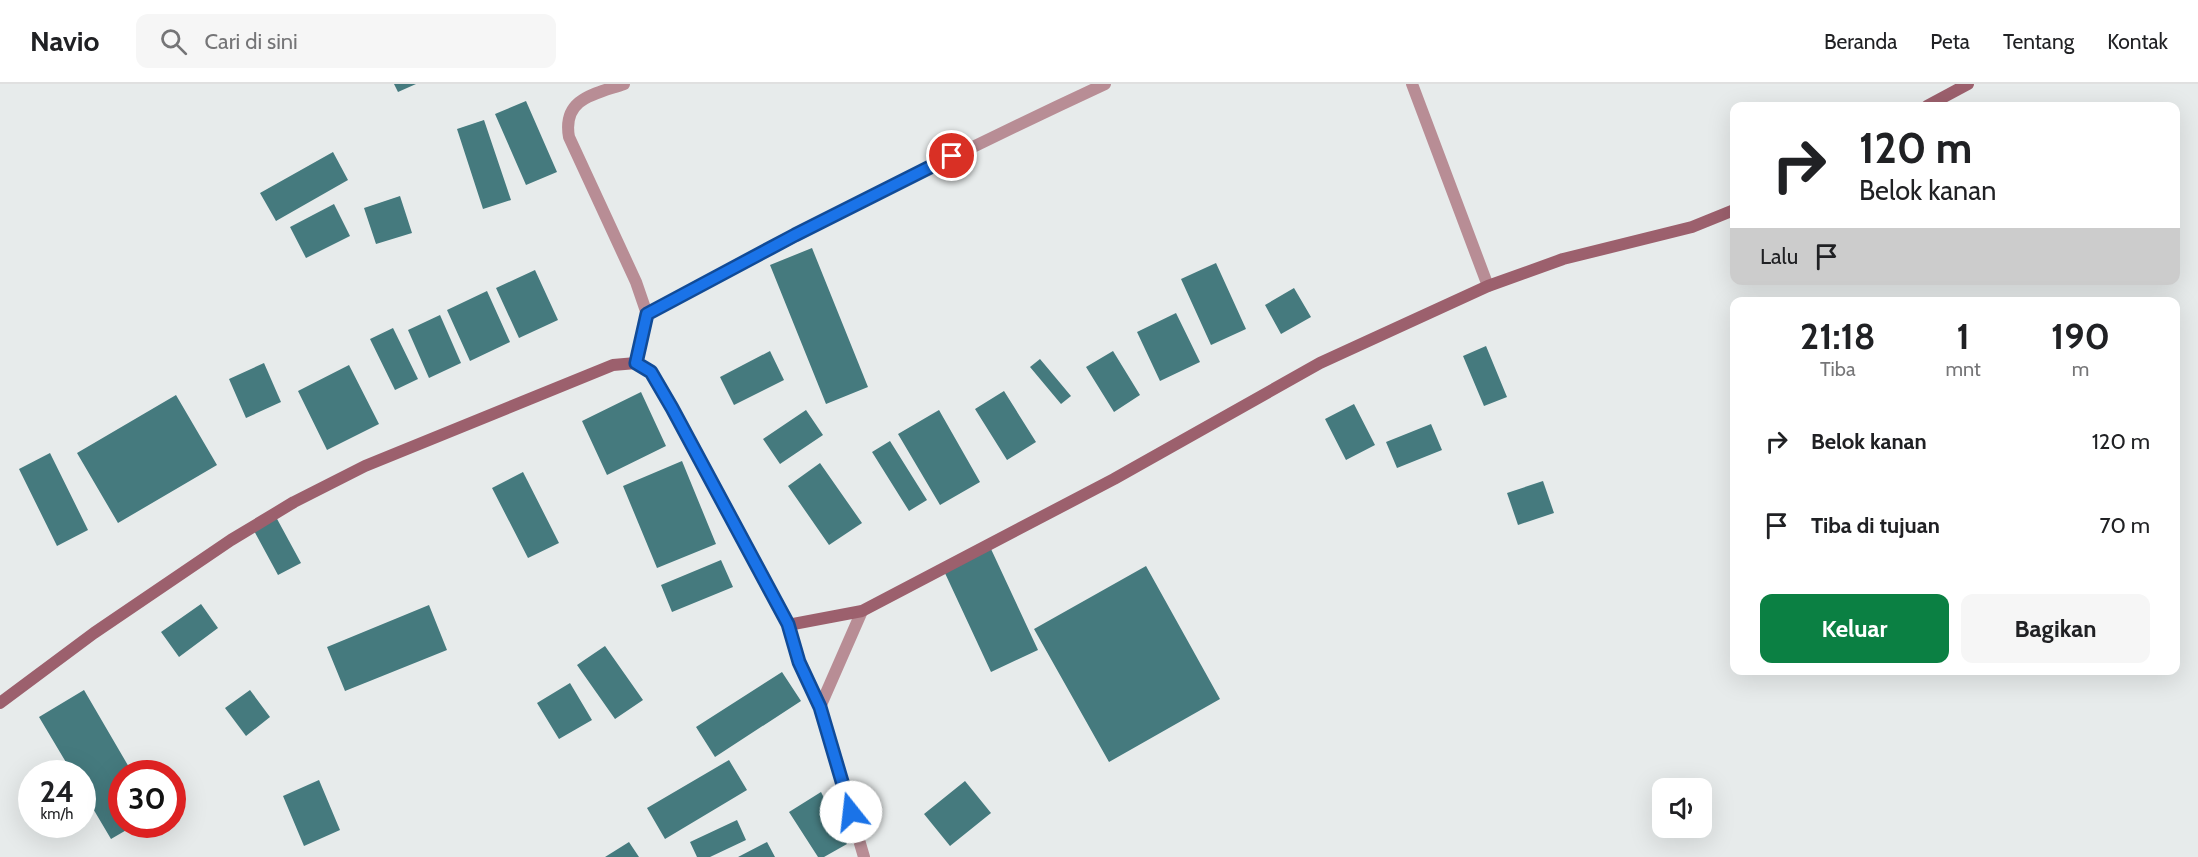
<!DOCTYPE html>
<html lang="id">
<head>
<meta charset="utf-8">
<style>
	body { margin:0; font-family:Cabin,sans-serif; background:#f6f6f6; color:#202124; height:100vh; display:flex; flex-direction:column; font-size:22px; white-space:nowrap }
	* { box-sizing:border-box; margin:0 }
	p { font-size:20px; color:#757577 }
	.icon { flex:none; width:33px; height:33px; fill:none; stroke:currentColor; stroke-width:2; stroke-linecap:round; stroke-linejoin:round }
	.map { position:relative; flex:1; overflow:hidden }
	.panel { position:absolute; left:1730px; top:213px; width:450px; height:378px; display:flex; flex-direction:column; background:#fff; border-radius:12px; box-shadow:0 6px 24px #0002 }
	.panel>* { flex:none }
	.hud { position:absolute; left:1730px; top:18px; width:450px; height:183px; border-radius:12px; box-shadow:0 6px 24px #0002; background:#fff; color:#202124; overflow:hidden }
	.tools { position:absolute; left:1652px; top:694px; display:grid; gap:12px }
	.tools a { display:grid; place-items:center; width:60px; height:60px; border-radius:12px; background:#fff; box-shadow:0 6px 24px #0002; font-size:30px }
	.speed { position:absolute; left:18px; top:676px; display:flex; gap:12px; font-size:30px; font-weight:700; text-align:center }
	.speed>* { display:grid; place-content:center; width:78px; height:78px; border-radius:50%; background:#fff; box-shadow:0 6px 24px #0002; line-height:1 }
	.speed small { font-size:15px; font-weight:400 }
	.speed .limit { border:9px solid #d22; background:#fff; color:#111 }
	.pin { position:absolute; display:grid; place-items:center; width:51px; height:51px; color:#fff; margin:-26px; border:3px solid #fff; border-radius:50%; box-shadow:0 2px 6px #0007 }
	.me { position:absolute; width:66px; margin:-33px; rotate:344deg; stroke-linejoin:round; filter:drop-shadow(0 0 4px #0008) }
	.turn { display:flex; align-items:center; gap:21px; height:126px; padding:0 30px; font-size:27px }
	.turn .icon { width:78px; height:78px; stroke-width:2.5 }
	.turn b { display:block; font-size:42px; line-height:51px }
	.then { display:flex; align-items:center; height:57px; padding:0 30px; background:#0003; gap:12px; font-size:22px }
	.eta { display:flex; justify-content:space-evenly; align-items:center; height:102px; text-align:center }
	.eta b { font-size:36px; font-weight:700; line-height:42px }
	.primary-button { display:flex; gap:12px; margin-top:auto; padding:12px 30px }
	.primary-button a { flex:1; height:69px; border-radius:12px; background:#0b8043; color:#fff; font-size:24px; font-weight:700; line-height:69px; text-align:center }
	.primary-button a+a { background:#f6f6f6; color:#202124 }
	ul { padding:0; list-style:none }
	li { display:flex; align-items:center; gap:18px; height:84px; padding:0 30px }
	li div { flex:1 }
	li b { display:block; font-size:22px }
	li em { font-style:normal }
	header { display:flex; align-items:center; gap:36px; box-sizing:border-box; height:84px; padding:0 30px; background:#fff; border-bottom:2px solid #e0e0e0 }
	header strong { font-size:28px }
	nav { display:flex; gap:33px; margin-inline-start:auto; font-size:21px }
	.search { width:420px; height:54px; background:#f6f6f6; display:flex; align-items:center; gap:15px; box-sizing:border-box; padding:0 21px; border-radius:12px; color:#757577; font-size:22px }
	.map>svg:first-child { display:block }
</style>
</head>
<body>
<header>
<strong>Navio</strong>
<div class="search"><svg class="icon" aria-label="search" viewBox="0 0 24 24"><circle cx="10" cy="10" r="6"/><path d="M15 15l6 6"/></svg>Cari di sini</div>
<nav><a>Beranda</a><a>Peta</a><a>Tentang</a><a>Kontak</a></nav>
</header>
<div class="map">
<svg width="2198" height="773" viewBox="0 0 2198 773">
	<rect width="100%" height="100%" fill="#e7ebeb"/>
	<path fill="#457a7e" d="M 394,0 L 416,0 L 398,8 Z
		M 526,17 L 557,88 L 526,101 L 495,30 Z
		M 484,36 L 511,116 L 483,125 L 457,45 Z
		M 333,68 L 348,96 L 276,137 L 260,109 Z
		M 400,112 L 412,149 L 376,160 L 364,124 Z
		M 334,120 L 350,152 L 306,174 L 290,143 Z
		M 812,164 L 868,303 L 826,320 L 770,181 Z
		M 1216,179 L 1246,245 L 1211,261 L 1181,195 Z
		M 535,186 L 558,236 L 519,254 L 496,204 Z
		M 1294,204 L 1311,233 L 1281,250 L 1265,221 Z
		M 487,207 L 510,258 L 470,277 L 447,226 Z
		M 1176,229 L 1200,278 L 1160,297 L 1137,248 Z
		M 440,231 L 461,279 L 429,294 L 408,246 Z
		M 393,244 L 418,295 L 395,306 L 370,255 Z
		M 1486,262 L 1507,313 L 1484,322 L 1463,272 Z
		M 770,267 L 784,296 L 734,321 L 720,293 Z
		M 1113,267 L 1140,311 L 1114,328 L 1086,283 Z
		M 1040,275 L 1071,312 L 1061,320 L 1030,283 Z
		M 264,279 L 281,318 L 246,334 L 229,295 Z
		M 349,281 L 379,340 L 327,366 L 298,307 Z
		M 1004,307 L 1036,358 L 1007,376 L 975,325 Z
		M 641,308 L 666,362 L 607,391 L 582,337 Z
		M 176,311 L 217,381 L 118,439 L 77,369 Z
		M 1354,320 L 1375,361 L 1346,376 L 1325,335 Z
		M 806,326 L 823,351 L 780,380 L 763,355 Z
		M 939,326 L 980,398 L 940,421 L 898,350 Z
		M 1431,340 L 1442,366 L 1397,384 L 1386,358 Z
		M 890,357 L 927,416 L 909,427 L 872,368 Z
		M 50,369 L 88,446 L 57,462 L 19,385 Z
		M 682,377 L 716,460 L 657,484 L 623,402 Z
		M 820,379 L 862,439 L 829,461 L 788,402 Z
		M 523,388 L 559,459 L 528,474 L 492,404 Z
		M 1543,397 L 1554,429 L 1518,441 L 1507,409 Z
		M 276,433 L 301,479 L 278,491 L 253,445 Z
		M 991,465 L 1038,566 L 991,588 L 944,487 Z
		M 721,476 L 733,503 L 672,528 L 661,501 Z
		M 1146,482 L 1220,615 L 1109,678 L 1034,545 Z
		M 201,520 L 218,544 L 179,573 L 161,548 Z
		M 429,521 L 447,566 L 345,607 L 327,563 Z
		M 605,562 L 643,616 L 615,635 L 577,581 Z
		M 782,588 L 801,617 L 715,673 L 696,643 Z
		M 570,599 L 592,636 L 559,655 L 537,619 Z
		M 84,606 L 133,690 L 122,690 L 122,741 L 135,741 L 111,755 L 82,706 L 82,690 L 73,690 L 39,633 Z
		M 250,606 L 270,633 L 246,652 L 225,624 Z
		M 729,676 L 747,706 L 665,755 L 647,724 Z
		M 319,696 L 340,746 L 304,762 L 283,712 Z
		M 965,697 L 991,729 L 950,762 L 924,730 Z
		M 821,708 L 847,760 L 824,773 L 818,773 L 789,728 Z
		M 737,736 L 746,756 L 710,773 L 697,773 L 690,758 Z
		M 629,758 L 639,773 L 605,773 Z
		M 767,758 L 775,773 L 738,773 Z"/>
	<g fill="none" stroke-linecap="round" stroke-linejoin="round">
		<path stroke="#b88d95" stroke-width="12" d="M 624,0 C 595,10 562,14 569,53 L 636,198 L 647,230 L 636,279
			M 1412,0 L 1488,202
			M 647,230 C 798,149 950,72 1105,0
			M 862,527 L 820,623 L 864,773
			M 788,541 L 799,578 L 820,623"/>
		<path stroke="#9c606d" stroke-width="12" d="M 1927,22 L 1968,0
			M 0,619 L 94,549 L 231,456 L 294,418 L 365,382 L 613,281 L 636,279 L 651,288 L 672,323 L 788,541 L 862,527 L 1114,395 L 1320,279 L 1488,202 L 1563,175 L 1692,143 L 1734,126"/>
	</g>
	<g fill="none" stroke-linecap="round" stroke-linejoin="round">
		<g stroke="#114b97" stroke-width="15">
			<path id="route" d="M 851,728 L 820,623 L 799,578 L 788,540 L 672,324 L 651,288 L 636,279 L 647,230 L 795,151 L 952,72"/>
		</g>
		<use href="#route" stroke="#1a73e8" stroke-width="10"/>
	</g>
</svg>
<div class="tools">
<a><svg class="icon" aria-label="sound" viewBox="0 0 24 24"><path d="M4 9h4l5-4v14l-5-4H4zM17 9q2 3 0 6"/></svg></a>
</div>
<div class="speed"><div>24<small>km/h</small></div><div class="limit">30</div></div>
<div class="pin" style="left:952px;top:72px;background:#d93025"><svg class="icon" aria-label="arrive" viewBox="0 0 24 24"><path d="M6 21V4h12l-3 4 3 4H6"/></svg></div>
<svg class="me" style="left:851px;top:728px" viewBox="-20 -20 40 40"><circle r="19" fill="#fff"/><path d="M0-13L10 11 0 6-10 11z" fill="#1a73e8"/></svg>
<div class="hud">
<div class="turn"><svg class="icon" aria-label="right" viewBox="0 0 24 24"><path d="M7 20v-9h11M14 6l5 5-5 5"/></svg><div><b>120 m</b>Belok kanan</div></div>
<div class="then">Lalu<svg class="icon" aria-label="arrive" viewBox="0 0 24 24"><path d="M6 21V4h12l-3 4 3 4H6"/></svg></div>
</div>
<section class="panel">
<div class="eta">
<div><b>21:18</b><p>Tiba</p></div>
<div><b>1</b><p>mnt</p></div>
<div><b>190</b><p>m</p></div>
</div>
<ul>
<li><svg class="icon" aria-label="right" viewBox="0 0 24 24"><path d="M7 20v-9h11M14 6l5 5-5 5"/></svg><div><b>Belok kanan</b></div><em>120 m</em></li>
<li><svg class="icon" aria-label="arrive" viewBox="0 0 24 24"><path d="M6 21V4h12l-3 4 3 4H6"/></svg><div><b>Tiba di tujuan</b></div><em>70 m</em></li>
</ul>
<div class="primary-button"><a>Keluar</a><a>Bagikan</a></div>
</section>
</div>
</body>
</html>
